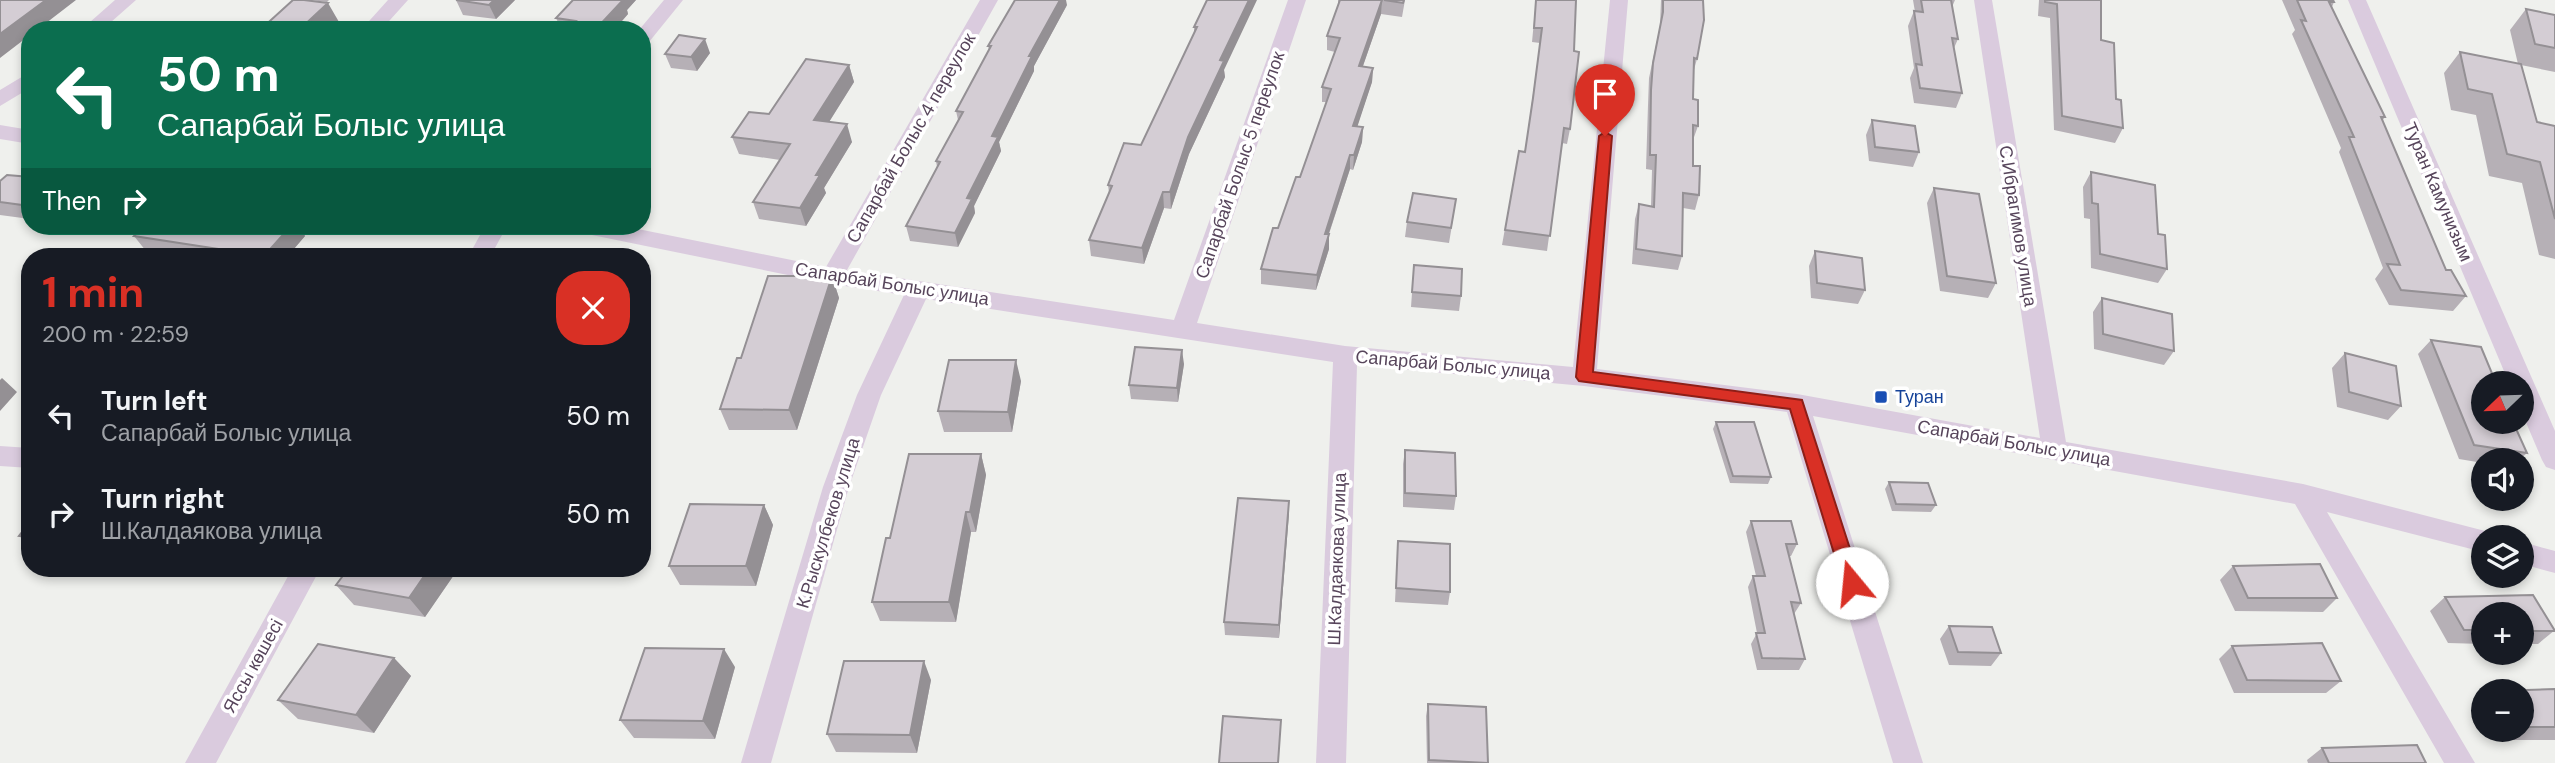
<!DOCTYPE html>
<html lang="en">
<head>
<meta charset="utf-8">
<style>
	body { margin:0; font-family:"DM Sans",sans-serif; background:#242831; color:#f1f3f6; height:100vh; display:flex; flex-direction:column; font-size:26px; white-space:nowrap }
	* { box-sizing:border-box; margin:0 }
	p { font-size:23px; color:#9ea1a6 }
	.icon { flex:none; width:38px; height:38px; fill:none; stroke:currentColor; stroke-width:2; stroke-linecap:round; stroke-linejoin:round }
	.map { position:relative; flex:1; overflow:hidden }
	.drawer { position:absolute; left:21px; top:248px; width:630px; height:329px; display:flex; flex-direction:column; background:#171b24; border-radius:28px; box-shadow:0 4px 10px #0003 }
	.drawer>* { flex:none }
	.banner { position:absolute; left:21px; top:21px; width:630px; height:214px; border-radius:28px; box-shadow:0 4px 10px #0003; background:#0b6e4f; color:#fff; overflow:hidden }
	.needle { width:46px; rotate:247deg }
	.buttons { position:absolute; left:2471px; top:371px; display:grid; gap:14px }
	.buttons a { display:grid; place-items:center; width:63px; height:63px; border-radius:50%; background:#171b24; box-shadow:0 4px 10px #0003; font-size:35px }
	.pin { position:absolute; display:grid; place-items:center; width:60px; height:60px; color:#fff; margin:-72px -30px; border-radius:50% 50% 50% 0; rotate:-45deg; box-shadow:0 0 7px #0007 }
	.pin .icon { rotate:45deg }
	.me { position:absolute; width:77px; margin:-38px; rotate:343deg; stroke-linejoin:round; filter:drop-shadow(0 0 5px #0008) }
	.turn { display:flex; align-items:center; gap:24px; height:147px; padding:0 21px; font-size:32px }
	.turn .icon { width:91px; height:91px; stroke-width:2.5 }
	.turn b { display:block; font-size:49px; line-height:60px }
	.then { display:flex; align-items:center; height:66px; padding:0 21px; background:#0003; gap:14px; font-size:26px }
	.round { display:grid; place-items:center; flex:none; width:74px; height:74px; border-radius:28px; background:#242831 }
	.headline { display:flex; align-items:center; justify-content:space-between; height:119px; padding:0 21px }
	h1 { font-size:42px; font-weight:700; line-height:52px; color:#d93025 }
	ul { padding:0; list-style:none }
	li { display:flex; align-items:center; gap:21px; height:98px; padding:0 21px }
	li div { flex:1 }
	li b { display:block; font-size:26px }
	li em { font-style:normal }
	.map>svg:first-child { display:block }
</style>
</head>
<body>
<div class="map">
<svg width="2555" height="763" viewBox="0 0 2555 763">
	<rect width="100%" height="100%" fill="#eff0ed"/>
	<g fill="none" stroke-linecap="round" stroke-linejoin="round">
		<path fill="#dacbde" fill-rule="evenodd" d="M 115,0 L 136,0 L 102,30 L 81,30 Z
			M 388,0 L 408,0 L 381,30 L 361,30 Z
			M 664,0 L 683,0 L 649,42 L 642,44 L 642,30 L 639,30 Z
			M 980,0 L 998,0 L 847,270 L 1174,320 L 1288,0 L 1306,0 L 1197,323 L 1345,346 L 1573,367 L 1610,0 L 1628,0 L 1597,369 L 1797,394 L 2040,438 L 1974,0 L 1992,0 L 2066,442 L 2303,484 L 2493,533 L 2495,537 L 2483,537 L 2483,552 L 2327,512 L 2475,763 L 2444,763 L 2295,504 L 1813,416 L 1923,763 L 1893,763 L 1787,412 L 1584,386 L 1357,365 L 1346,763 L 1316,763 L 1333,362 L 926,299 L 881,395 L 849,487 L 771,763 L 741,763 L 823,487 L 857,395 L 904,295 L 832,284 L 587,234 L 579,231 L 576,226 L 623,226 L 826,267 Z
			M 2348,0 L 2366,0 L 2555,431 L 2555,470 L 2546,467 L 2542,460 L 2522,413 L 2522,383 L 2509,383 Z
			M 30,72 L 30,88 L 0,106 L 0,90 Z
			M 0,125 L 30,130 L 30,144 L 0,139 Z
			M 485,226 L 507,226 L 490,257 L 468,257 Z
			M 0,446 L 30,448 L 30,468 L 0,466 Z
			M 2522,542 L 2555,551 L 2555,573 L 2522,564 Z
			M 292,569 L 320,569 L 216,763 L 185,763 Z"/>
	</g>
	<path fill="#b6b0b6" d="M 310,0 L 329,0 L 327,2 Z
		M 456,0 L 515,0 L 496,19 L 463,15 Z
		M 573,0 L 636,0 L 627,10 L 628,14 L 614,30 L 562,30 L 556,18 Z
		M 1207,0 L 1224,70 L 1225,77 L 1189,154 L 1171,209 L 1164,208 L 1144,264 L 1091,256 L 1089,240 L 1109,193 L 1108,185 L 1141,145 L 1194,33 L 1194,27 Z
		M 1338,0 L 1405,0 L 1402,17 L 1381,14 L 1363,66 L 1373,68 L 1372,82 L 1357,126 L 1363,127 L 1362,142 L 1353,170 L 1350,169 L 1329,234 L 1329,249 L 1316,290 L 1261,284 L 1261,269 L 1300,177 L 1327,102 L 1322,102 L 1322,87 L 1335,52 L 1327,50 L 1327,36 L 1338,8 Z
		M 1536,0 L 1570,129 L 1567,144 L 1562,143 L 1547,251 L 1502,245 L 1519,151 L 1525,152 L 1540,43 L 1532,42 Z
		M 1661,0 L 1703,0 L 1697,59 L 1693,73 L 1693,99 L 1698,126 L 1693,140 L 1693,166 L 1699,195 L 1695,210 L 1683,208 L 1682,256 L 1678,270 L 1632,264 L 1635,219 L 1639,204 L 1651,206 L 1652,170 L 1646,169 L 1648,105 L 1649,78 L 1660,26 Z
		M 1913,0 L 1955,0 L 1952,7 L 1958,39 L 1954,48 L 1962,93 L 1956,108 L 1914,103 L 1910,78 L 1914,68 L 1908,26 L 1914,11 L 1915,12 Z
		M 2039,0 L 2101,0 L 2101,40 L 2123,128 L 2115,143 L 2054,130 L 2050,18 L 2038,16 Z
		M 2282,0 L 2333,0 L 2334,2 L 2332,7 L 2385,117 L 2382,121 L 2446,270 L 2466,296 L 2453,311 L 2389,305 L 2375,279 L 2383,268 L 2339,152 L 2341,148 L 2292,34 L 2295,30 Z
		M 1067,5 L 1034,66 L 1034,71 L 999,142 L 1001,151 L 974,206 L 975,213 L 958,247 L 910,241 L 906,226 L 937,167 L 936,161 L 958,120 L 956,111 L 989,50 L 988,46 Z
		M 2526,9 L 2555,15 L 2555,72 L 2521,65 L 2537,122 L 2555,126 L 2555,259 L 2539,255 L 2522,183 L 2489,176 L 2476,115 L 2451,110 L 2444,73 L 2460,52 L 2518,64 L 2510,30 Z
		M 710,53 L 697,71 L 671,68 L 665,54 Z
		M 849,65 L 854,82 L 829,122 L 852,142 L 824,188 L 826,193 L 806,226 L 759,219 L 753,202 L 780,160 L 739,154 L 732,137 Z
		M 1872,120 L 1919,152 L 1913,167 L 1869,161 L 1866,135 Z
		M 2091,172 L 2167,269 L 2158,283 L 2091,268 L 2090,219 L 2084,218 L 2083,187 Z
		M 30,177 L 30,219 L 0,215 L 0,181 Z
		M 1934,188 L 1996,283 L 1988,298 L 1940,291 L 1927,203 Z
		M 1454,213 L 1449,243 L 1405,237 L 1407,222 Z
		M 145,226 L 298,226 L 305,236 L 287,257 L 190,257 L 146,251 L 134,236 Z
		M 1815,251 L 1865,290 L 1858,304 L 1811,298 L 1809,266 Z
		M 1414,265 L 1461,296 L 1459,311 L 1411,307 Z
		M 832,276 L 839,298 L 797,430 L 729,430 L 720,409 L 741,358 Z
		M 2102,298 L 2174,351 L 2164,365 L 2094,349 L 2093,312 Z
		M 2431,340 L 2527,453 L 2519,460 L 2483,460 L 2483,463 L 2459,459 L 2418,354 Z
		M 2345,353 L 2401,406 L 2388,420 L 2337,407 L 2332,368 Z
		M 1184,364 L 1178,402 L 1131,399 L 1129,385 Z
		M 1021,381 L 1012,432 L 944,432 L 938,411 Z
		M 30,388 L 30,403 L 23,396 Z
		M 1716,422 L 1771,477 L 1768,484 L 1730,483 L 1713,429 Z
		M 1405,450 L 1456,496 L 1454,510 L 1403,507 L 1403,464 Z
		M 981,454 L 986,475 L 976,532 L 971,532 L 956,622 L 880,621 L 872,602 L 890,538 Z
		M 1889,482 L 1936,505 L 1931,512 L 1892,511 L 1885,489 Z
		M 1289,501 L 1279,638 L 1225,635 L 1224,622 Z
		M 764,505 L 773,525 L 756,586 L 680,585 L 669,566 Z
		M 1751,521 L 1797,544 L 1791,556 L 1789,556 L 1801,603 L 1794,614 L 1805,659 L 1799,670 L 1757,670 L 1751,644 L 1757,633 L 1748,587 L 1753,576 L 1756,576 L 1746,532 Z
		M 30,522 L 30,545 L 19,536 Z
		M 1398,541 L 1450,592 L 1448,605 L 1395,602 Z
		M 2233,566 L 2337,598 L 2323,612 L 2235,611 L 2220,580 Z
		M 348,569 L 458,569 L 425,617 L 354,605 L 336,585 Z
		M 2533,595 L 2555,630 L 2538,644 L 2522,644 L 2522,614 L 2483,614 L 2483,644 L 2448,643 L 2430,611 L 2445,597 Z
		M 1949,626 L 2001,653 L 1991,666 L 1949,665 L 1940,639 Z
		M 2232,646 L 2341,681 L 2326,693 L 2234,693 L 2219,659 Z
		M 394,658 L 411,676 L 374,733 L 298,719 L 278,700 Z
		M 735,667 L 715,739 L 634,738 L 620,720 Z
		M 931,680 L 917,753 L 836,752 L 827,734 Z
		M 2555,689 L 2555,740 L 2499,740 L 2494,730 L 2522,730 L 2522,691 L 2495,691 Z
		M 2483,700 L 2483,711 L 2479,704 Z
		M 1428,704 L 1488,763 L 1427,763 L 1426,716 Z
		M 2322,748 L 2426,763 L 2308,763 L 2307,760 Z"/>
	<path fill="#949094" d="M 46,0 L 76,0 L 37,30 L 30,30 L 30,35 L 0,58 L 0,34 Z
		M 494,0 L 515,0 L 496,19 L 489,5 Z
		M 619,0 L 636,0 L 627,10 L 628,14 L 614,30 L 595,30 Z
		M 1060,0 L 1066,0 L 1067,5 L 1034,66 L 1034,71 L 999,142 L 1001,151 L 974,206 L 975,213 L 958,247 L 955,233 L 967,198 L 992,136 L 1029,56 Z
		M 1249,0 L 1257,0 L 1224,70 L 1225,77 L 1189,154 L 1171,209 L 1170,192 L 1188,137 L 1220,60 Z
		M 1382,0 L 1381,14 L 1358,80 L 1359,66 Z
		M 328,3 L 339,22 L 331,30 L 299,30 Z
		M 705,39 L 710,53 L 697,71 L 691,57 Z
		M 849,65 L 854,82 L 819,138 L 814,120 Z
		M 1373,68 L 1372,82 L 1353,140 L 1353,126 Z
		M 847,124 L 852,142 L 824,188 L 826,193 L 806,226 L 800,208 L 816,175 Z
		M 1363,127 L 1362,142 L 1353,170 L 1354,155 Z
		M 1350,155 L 1350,169 L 1324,248 L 1325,234 Z
		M 1163,192 L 1164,208 L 1144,264 L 1142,248 Z
		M 291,226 L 298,226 L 305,236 L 287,257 L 265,257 L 264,256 Z
		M 1329,234 L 1329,249 L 1316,290 L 1317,275 Z
		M 832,276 L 839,298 L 797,430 L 789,410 Z
		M 1182,350 L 1184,364 L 1178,402 L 1177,388 Z
		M 1016,360 L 1021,381 L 1012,432 L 1008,412 Z
		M 2,378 L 17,392 L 0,411 L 0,380 Z
		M 981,454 L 986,475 L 976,532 L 970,512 Z
		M 1289,501 L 1289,514 L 1279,638 L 1279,625 Z
		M 764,505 L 773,525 L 756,586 L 746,566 Z
		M 966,512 L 971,532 L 956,622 L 949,602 Z
		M 429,569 L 458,569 L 425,617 L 409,598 Z
		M 724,649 L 735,667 L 715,739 L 703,721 Z
		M 394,658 L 411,676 L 374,733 L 356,715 Z
		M 924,661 L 931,680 L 917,753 L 910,735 Z"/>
	<path fill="#d4cdd4" stroke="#949094" stroke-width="2" d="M 0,0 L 46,0 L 0,34 Z
		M 293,0 L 304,0 L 328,3 L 299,30 L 260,30 Z
		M 456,0 L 494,0 L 489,5 Z
		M 573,0 L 623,0 L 595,30 L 569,30 L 576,21 L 556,18 Z
		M 1015,0 L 1060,0 L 1029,56 L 1032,56 L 992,136 L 998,137 L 967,198 L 972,199 L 955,233 L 906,226 L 940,162 L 936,161 L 963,112 L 956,111 L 991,46 L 988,46 Z
		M 1207,0 L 1249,0 L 1220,60 L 1224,61 L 1188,137 L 1170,192 L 1163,192 L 1142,248 L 1089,240 L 1112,186 L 1108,185 L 1124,143 L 1141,145 L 1197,27 L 1194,27 Z
		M 1340,0 L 1382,0 L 1359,66 L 1373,68 L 1353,126 L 1363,127 L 1354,155 L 1350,155 L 1325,234 L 1329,234 L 1317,275 L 1261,269 L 1273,228 L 1278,228 L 1296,177 L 1300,177 L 1331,89 L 1322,87 L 1340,38 L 1327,36 Z
		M 1384,0 L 1404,0 L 1403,3 Z
		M 1536,0 L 1576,0 L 1574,51 L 1579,52 L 1570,129 L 1564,128 L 1550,236 L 1505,230 L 1519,151 L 1525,152 L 1533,98 L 1542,28 L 1534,28 Z
		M 1663,0 L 1703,0 L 1704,20 L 1697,59 L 1694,58 L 1693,99 L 1698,100 L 1698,126 L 1693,125 L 1693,166 L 1700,166 L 1699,195 L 1683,193 L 1682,256 L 1636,249 L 1639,204 L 1654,207 L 1656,155 L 1650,155 L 1651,90 L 1653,63 L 1663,12 Z
		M 1921,0 L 1951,0 L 1958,39 L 1952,38 L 1962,93 L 1920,88 L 1916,64 L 1922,65 L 1914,11 L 1923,12 Z
		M 2045,0 L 2101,0 L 2101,40 L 2114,43 L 2116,99 L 2121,100 L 2123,128 L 2062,116 L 2057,4 L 2045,2 Z
		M 2297,0 L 2333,0 L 2334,2 L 2329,2 L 2385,117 L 2381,117 L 2446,270 L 2451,270 L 2466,296 L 2401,290 L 2387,264 L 2400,265 L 2349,137 L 2354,137 L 2301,20 L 2306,21 Z
		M 2526,9 L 2555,15 L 2555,48 L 2535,44 Z
		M 679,35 L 705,39 L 691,57 L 665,54 Z
		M 2460,52 L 2521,64 L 2537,122 L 2555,126 L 2555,219 L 2540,162 L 2507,154 L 2492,94 L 2468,89 Z
		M 806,59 L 849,65 L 814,120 L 847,124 L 816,175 L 820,175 L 800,208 L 753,202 L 790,144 L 732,137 L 749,112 L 769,114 Z
		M 1872,120 L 1915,126 L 1919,152 L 1875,147 Z
		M 2091,172 L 2155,185 L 2158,234 L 2165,235 L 2167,269 L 2100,254 L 2098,204 L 2092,203 Z
		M 7,175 L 30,177 L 30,206 L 0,202 L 0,181 Z
		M 1934,188 L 1979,194 L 1996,283 L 1947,276 Z
		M 1413,193 L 1456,199 L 1451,228 L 1407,222 Z
		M 145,226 L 291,226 L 264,256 L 134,236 Z
		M 1815,251 L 1862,258 L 1865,290 L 1817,283 Z
		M 1414,265 L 1462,269 L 1461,296 L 1412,292 Z
		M 768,276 L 832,276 L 789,410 L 720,409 L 737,358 L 741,358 Z
		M 2102,298 L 2172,314 L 2174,351 L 2103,334 Z
		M 2431,340 L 2481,347 L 2496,383 L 2483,383 L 2483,422 L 2513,422 L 2527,453 L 2474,445 Z
		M 1135,347 L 1182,350 L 1177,388 L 1129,385 Z
		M 2345,353 L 2396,366 L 2401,406 L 2349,392 Z
		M 949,360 L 1016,360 L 1008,412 L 938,411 Z
		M 30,388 L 30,396 L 23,396 Z
		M 1716,422 L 1754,422 L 1771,477 L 1733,476 Z
		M 1405,450 L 1455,453 L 1456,496 L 1405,493 Z
		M 909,454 L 981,454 L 970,512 L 966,512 L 949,602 L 872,602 L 886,538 L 890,538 Z
		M 1889,482 L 1928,483 L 1936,505 L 1896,504 Z
		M 1238,498 L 1289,501 L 1279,625 L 1224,622 Z
		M 690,504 L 764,505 L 746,566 L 669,566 Z
		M 1751,521 L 1791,521 L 1797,544 L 1786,544 L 1801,603 L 1791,602 L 1805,659 L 1762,658 L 1756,633 L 1765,633 L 1753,576 L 1765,576 Z
		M 30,522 L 30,537 L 19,536 Z
		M 1398,541 L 1450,544 L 1450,592 L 1396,588 Z
		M 2320,564 L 2337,598 L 2248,598 L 2233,566 Z
		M 348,569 L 429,569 L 409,598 L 336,585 Z
		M 2533,595 L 2555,631 L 2522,631 L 2522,614 L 2483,614 L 2483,630 L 2464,630 L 2445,597 Z
		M 1949,626 L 1992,627 L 2001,653 L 1958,652 Z
		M 2322,643 L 2341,681 L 2247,680 L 2232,646 Z
		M 318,644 L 394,658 L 356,715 L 278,700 Z
		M 645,648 L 724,649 L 703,721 L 620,720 Z
		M 844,661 L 924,661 L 910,735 L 827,734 Z
		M 2555,689 L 2555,727 L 2522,727 L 2522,691 L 2496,691 Z
		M 1428,704 L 1486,707 L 1488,763 L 1429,760 Z
		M 1223,716 L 1281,720 L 1278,763 L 1219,763 Z
		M 2417,745 L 2426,763 L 2329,763 L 2322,748 Z"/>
	<path fill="#d93025" stroke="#8d1f18" stroke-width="2" d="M 1605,132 L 1612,136 L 1593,372 L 1802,400 L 1861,583 L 1859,589 L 1852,591 L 1843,583 L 1790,409 L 1579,381 L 1576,377 L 1599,136 Z"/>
	<rect fill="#1a4fb4" stroke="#fff" stroke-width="2.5" x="1874" y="390" width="14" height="14" rx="3.5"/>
	<g text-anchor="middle" stroke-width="7" stroke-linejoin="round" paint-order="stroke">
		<g font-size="18" fill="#57455b" stroke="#fff">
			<text transform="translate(911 138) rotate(-60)" y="6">Сапарбай Болыс 4 переулок</text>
			<text transform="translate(1240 165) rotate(-71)" y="6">Сапарбай Болыс 5 переулок</text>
			<text transform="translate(2438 192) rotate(67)" y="6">Туран Камунизым</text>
			<text transform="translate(2018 226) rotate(81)" y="6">С.Ибрагимов улица</text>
			<text transform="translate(892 284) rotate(9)" y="6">Сапарбай Болыс улица</text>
			<text transform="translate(1453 365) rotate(5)" y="6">Сапарбай Болыс улица</text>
			<text transform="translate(2014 443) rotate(10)" y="6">Сапарбай Болыс улица</text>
			<text transform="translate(828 523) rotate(-73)" y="6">К.Рыскулбеков улица</text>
			<text transform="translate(1337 559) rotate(-88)" y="6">Ш.Калдаякова улица</text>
			<text transform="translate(253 666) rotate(-61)" y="6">Яссы көшесі</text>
		</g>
		<g font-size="18" fill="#164399" stroke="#fff" text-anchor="start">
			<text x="1895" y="403">Туран</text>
		</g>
	</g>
</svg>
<div class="buttons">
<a><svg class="needle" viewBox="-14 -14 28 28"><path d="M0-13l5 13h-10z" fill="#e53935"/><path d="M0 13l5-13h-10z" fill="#9ea1a6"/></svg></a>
<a><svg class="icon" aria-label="sound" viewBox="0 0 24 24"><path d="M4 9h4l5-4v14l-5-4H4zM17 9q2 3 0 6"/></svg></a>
<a><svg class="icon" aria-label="layers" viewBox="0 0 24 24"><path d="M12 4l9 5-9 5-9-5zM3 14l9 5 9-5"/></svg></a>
<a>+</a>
<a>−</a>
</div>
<div class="pin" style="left:1605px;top:136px;background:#d93025"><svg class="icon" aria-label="arrive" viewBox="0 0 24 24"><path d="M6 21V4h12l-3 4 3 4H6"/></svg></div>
<svg class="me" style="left:1852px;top:583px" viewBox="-20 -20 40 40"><circle r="19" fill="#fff"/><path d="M0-13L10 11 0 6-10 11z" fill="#d93025"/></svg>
<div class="banner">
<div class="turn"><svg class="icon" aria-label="left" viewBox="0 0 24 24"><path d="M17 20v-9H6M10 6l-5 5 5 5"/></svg><div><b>50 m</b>Сапарбай Болыс улица</div></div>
<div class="then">Then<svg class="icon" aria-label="right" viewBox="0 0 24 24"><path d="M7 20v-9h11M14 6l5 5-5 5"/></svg></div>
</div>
<section class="drawer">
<div class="headline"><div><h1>1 min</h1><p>200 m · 22:59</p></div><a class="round" style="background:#d93025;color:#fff"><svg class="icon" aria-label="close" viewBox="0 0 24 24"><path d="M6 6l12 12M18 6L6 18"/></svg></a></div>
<ul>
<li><svg class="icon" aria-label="left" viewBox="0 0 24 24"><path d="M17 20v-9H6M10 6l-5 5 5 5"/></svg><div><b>Turn left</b><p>Сапарбай Болыс улица</p></div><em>50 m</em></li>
<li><svg class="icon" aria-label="right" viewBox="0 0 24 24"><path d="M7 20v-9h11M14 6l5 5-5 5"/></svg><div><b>Turn right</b><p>Ш.Калдаякова улица</p></div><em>50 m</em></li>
</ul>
</section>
</div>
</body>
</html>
